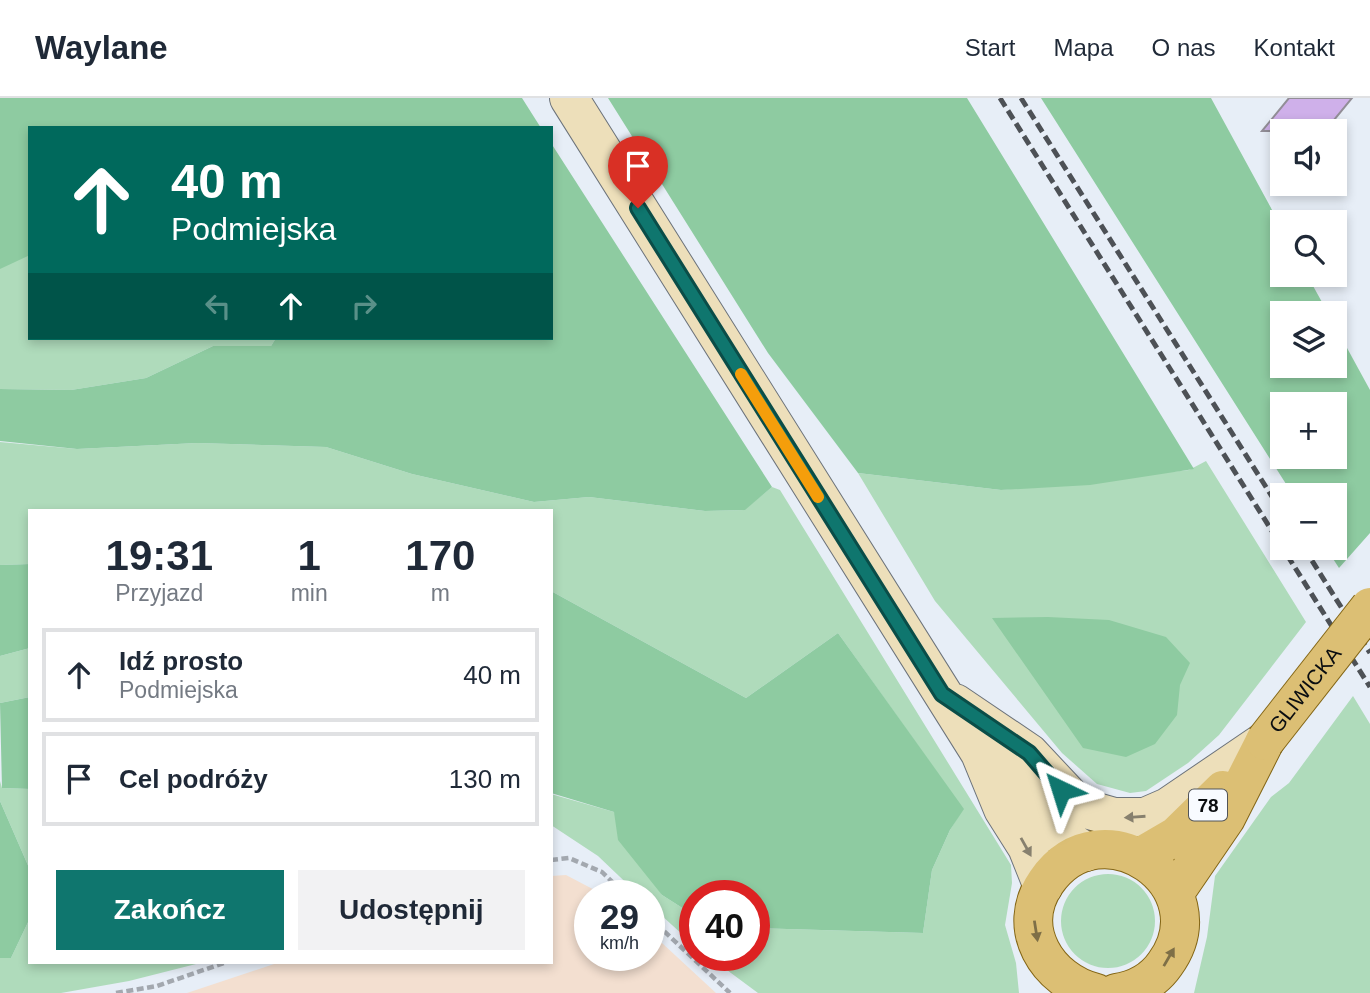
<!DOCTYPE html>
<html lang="pl">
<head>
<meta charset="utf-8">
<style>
	body { margin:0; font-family:Arial,sans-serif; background:#f2f2f3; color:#1f2937; height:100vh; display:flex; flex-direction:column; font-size:26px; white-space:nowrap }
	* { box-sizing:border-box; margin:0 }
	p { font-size:23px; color:#747a83 }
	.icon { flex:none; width:38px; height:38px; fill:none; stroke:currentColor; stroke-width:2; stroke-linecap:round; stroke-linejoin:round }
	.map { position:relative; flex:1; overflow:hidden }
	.details { position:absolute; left:28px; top:411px; width:525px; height:455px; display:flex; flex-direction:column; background:#fff; border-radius:0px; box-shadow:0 4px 10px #0003 }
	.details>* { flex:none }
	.guide { position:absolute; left:28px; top:28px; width:525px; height:214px; border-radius:0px; box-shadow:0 4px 10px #0003; background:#00695c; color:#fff; overflow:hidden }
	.fabs { position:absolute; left:1270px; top:21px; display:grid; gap:14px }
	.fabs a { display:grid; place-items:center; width:77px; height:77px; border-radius:0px; background:#fff; box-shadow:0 4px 10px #0003; font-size:35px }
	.speed { position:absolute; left:574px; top:782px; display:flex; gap:14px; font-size:35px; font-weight:700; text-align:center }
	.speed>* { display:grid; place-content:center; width:91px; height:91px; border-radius:50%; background:#fff; box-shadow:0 4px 10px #0003; line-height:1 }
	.speed small { font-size:18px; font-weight:400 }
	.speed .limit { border:10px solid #d22; background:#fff; color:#111 }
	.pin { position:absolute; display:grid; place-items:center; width:60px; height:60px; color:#fff; margin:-72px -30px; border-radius:50% 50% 50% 0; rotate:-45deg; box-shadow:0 0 7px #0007 }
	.pin .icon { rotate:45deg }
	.me { position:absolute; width:77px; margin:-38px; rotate:319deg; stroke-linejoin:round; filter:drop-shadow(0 0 5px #0008) }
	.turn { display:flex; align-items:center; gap:24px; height:147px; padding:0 28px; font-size:32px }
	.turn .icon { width:91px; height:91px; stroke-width:2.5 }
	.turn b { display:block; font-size:49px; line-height:60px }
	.lanes { display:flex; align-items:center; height:66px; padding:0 28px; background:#0003; justify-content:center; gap:35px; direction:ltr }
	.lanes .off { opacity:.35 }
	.eta { display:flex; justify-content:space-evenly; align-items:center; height:119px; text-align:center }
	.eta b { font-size:42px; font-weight:700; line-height:49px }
	.action { display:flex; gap:14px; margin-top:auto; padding:14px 28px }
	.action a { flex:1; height:80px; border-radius:0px; background:#0f766e; color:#fff; font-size:28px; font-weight:700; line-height:80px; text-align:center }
	.action a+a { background:#f2f2f3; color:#1f2937 }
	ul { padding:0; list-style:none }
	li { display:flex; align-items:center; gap:21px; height:94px; margin:0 14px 10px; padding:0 14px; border:4px solid #e0e1e3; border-radius:0px }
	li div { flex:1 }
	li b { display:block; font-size:26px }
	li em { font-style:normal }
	header { display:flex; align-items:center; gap:42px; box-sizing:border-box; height:98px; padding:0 35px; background:#fff; border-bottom:2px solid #e0e1e3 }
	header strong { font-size:33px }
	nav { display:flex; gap:38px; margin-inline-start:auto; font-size:24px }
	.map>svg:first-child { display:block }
</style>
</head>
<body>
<header>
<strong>Waylane</strong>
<nav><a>Start</a><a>Mapa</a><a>O nas</a><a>Kontakt</a></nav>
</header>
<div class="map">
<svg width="1370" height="895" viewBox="0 0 1370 895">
	<rect width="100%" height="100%" fill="#e7eef7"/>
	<path fill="#f3dfd0" d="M 566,777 L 606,798 L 590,798 L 590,858 L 649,858 L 649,833 L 716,895 L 187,895 L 277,865 L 551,864 L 551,778 Z"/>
	<path fill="#afdbbb" d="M 0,0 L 30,30 L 30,240 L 276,240 L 271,248 L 213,248 L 146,280 L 71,292 L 0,291 Z
		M 0,344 L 77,351 L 197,345 L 326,349 L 412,376 L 534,404 L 589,399 L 705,413 L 744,412 L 772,389 L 780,392 L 1011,767 L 1012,785 L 1005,827 L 1016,865 L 1019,895 L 758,895 L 708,858 L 754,858 L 754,830 L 923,835 L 932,772 L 950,732 L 963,711 L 838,535 L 746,600 L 551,493 L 551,413 L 30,413 L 30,466 L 0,467 Z
		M 1206,363 L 1306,524 L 1219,637 L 1188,665 L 1146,693 L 1130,695 L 1097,686 L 1062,655 L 935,503 L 858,375 L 1001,392 L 1189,372 Z
		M 30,550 L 30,599 L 0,605 L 0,558 Z
		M 1353,598 L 1370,626 L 1370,895 L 1194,895 L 1207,839 L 1215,778 L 1271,699 L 1289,685 Z
		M 0,683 L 2,690 L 30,691 L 30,772 L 0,703 Z
		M 551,696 L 614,714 L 662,797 L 695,818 L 695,848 L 649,806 L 649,798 L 640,798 L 598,758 L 551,727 Z
		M1061 823a47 47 0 1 1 94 0a47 47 0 1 1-94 0Z
		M 30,820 L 30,864 L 200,865 L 129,883 L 61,895 L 0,895 L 0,860 L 11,860 Z"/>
	<path fill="#8ecba1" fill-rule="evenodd" d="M 0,0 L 522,0 L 541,30 L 30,30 L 30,157 L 0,171 Z
		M 608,0 L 967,0 L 1194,371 L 1090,387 L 1001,392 L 858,375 L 768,255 Z
		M 1041,0 L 1211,0 L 1283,132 L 1283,177 L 1307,177 L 1328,215 L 1283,215 L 1283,268 L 1335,268 L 1335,228 L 1370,292 L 1370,435 L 1339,470 L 1326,450 L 1335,450 L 1335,397 L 1293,397 ZM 1283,306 L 1335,306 L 1335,359 L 1283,359 Z
		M 551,45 L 772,389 L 745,412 L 705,413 L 589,399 L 534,404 L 412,376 L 326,349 L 197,345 L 77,351 L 0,343 L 0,291 L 71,292 L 146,280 L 213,248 L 271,248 L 276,240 L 551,240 Z
		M 30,466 L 30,550 L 0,558 L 0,467 Z
		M 551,493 L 746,600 L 838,535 L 964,711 L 950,732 L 932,772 L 923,835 L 754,830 L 754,798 L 695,798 L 695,818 L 662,797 L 618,742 L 614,714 L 551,695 Z
		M 1048,519 L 1109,522 L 1166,539 L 1190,565 L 1180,587 L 1177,617 L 1155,646 L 1126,659 L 1083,650 L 992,520 Z
		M 30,599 L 30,691 L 2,690 L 0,605 Z
		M 0,703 L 30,772 L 30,820 L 11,860 L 0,860 Z"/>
	<path fill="#cfb0ea" stroke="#928e97" stroke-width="2" d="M 1289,0 L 1352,0 L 1325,33 L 1262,33 Z"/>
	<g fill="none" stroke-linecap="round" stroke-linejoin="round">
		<g stroke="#6c737b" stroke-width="40">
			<path id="secondary" d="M 569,0 L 980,655 L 1003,711 L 1027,749 L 1043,789
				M 955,605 L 1029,655 L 1074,703 L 1086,711 L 1114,719 L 1145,719 L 1168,709 L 1265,643
				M 988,663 L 1025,696 L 1059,736 L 1086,754"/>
		</g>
		<g stroke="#836515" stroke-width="40">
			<path id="primary" d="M 1140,759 L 1176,738 L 1223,692
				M 1174,796 L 1226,720 L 1265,643
				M 1096,895 C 1047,883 1014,830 1046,784 C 1102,703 1222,788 1165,866 C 1154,882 1136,892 1116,895"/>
		</g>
		<path stroke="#a3a8af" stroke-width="4.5" stroke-dasharray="7 3.5" stroke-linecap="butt" d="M 551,762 L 569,760 L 602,774 L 627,798
			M 649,819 L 730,895
			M 116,895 L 157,888 L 227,864"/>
		<use href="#secondary" stroke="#eddfba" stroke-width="38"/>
		<use href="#primary" stroke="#dcbf74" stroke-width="38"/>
		<path stroke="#4d5156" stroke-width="5" stroke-dasharray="10 5" stroke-linecap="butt" d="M 1000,0 L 1370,589
			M 1021,0 L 1283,416
			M 1304,450 L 1370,555"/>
		<g stroke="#836515" stroke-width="40" stroke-linecap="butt">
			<g id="primary-bridge">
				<path id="s1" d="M 1265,643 L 1370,509"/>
			</g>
		</g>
		<use href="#primary-bridge" stroke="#dcbf74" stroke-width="38"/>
	</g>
	<defs><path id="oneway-solid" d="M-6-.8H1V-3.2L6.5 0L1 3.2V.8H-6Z" transform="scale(1.75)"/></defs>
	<g fill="#87806e">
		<use href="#oneway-solid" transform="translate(1135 719) rotate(176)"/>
		<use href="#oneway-solid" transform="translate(1026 749) rotate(61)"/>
	</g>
	<g fill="#7e6f47">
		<use href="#oneway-solid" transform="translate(1036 833) rotate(81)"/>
		<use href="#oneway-solid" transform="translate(1169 859) rotate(-60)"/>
	</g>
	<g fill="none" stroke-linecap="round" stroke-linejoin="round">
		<g stroke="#0a4d48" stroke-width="18">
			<path id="route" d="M 638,110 L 942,596 L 1029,655 L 1061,692"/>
		</g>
		<use href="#route" stroke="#0f766e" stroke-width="12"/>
		<path stroke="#f59e0b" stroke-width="12" d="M 741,276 L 818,399"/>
	</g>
	<g text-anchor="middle" stroke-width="5" stroke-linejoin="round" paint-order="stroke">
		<rect fill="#f8fbff" stroke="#515458" stroke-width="2" x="1189" y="691.5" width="38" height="31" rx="5"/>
		<g font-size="19" font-weight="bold" fill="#0a0d10">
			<text x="1208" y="714">78</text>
		</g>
		<g font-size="21" fill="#0a0d10" stroke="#f8fbff">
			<text dy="7" stroke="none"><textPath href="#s1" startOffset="65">GLIWICKA</textPath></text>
		</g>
	</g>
</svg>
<div class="fabs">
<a><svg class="icon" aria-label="sound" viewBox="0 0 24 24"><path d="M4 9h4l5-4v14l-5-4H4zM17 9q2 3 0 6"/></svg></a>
<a><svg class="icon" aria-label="search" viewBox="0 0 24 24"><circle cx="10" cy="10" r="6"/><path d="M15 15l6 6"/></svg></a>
<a><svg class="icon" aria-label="layers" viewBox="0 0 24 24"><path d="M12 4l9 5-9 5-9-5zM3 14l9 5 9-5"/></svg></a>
<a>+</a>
<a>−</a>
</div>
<div class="speed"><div>29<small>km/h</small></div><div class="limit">40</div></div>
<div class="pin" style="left:638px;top:110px;background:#d93025"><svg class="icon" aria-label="arrive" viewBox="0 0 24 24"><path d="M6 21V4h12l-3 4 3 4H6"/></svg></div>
<svg class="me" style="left:1061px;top:692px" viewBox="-20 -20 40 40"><path d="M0-17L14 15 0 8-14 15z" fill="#0f766e" stroke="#fff" stroke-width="4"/></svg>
<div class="guide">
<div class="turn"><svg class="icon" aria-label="ahead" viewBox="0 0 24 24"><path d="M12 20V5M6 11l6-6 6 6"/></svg><div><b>40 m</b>Podmiejska</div></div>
<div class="lanes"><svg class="icon off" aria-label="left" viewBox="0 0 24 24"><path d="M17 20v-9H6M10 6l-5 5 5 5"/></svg><svg class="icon" aria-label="ahead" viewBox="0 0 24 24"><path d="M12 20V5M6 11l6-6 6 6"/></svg><svg class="icon off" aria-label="right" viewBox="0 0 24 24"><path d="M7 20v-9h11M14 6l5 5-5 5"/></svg></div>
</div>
<section class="details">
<div class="eta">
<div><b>19:31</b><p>Przyjazd</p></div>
<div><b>1</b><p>min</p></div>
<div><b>170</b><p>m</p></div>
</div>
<ul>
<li><svg class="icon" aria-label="ahead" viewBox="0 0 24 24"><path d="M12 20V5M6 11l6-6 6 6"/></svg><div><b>Idź prosto</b><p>Podmiejska</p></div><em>40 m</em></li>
<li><svg class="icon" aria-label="arrive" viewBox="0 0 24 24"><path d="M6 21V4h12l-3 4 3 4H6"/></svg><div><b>Cel podróży</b></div><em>130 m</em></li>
</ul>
<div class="action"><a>Zakończ</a><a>Udostępnij</a></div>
</section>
</div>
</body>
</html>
